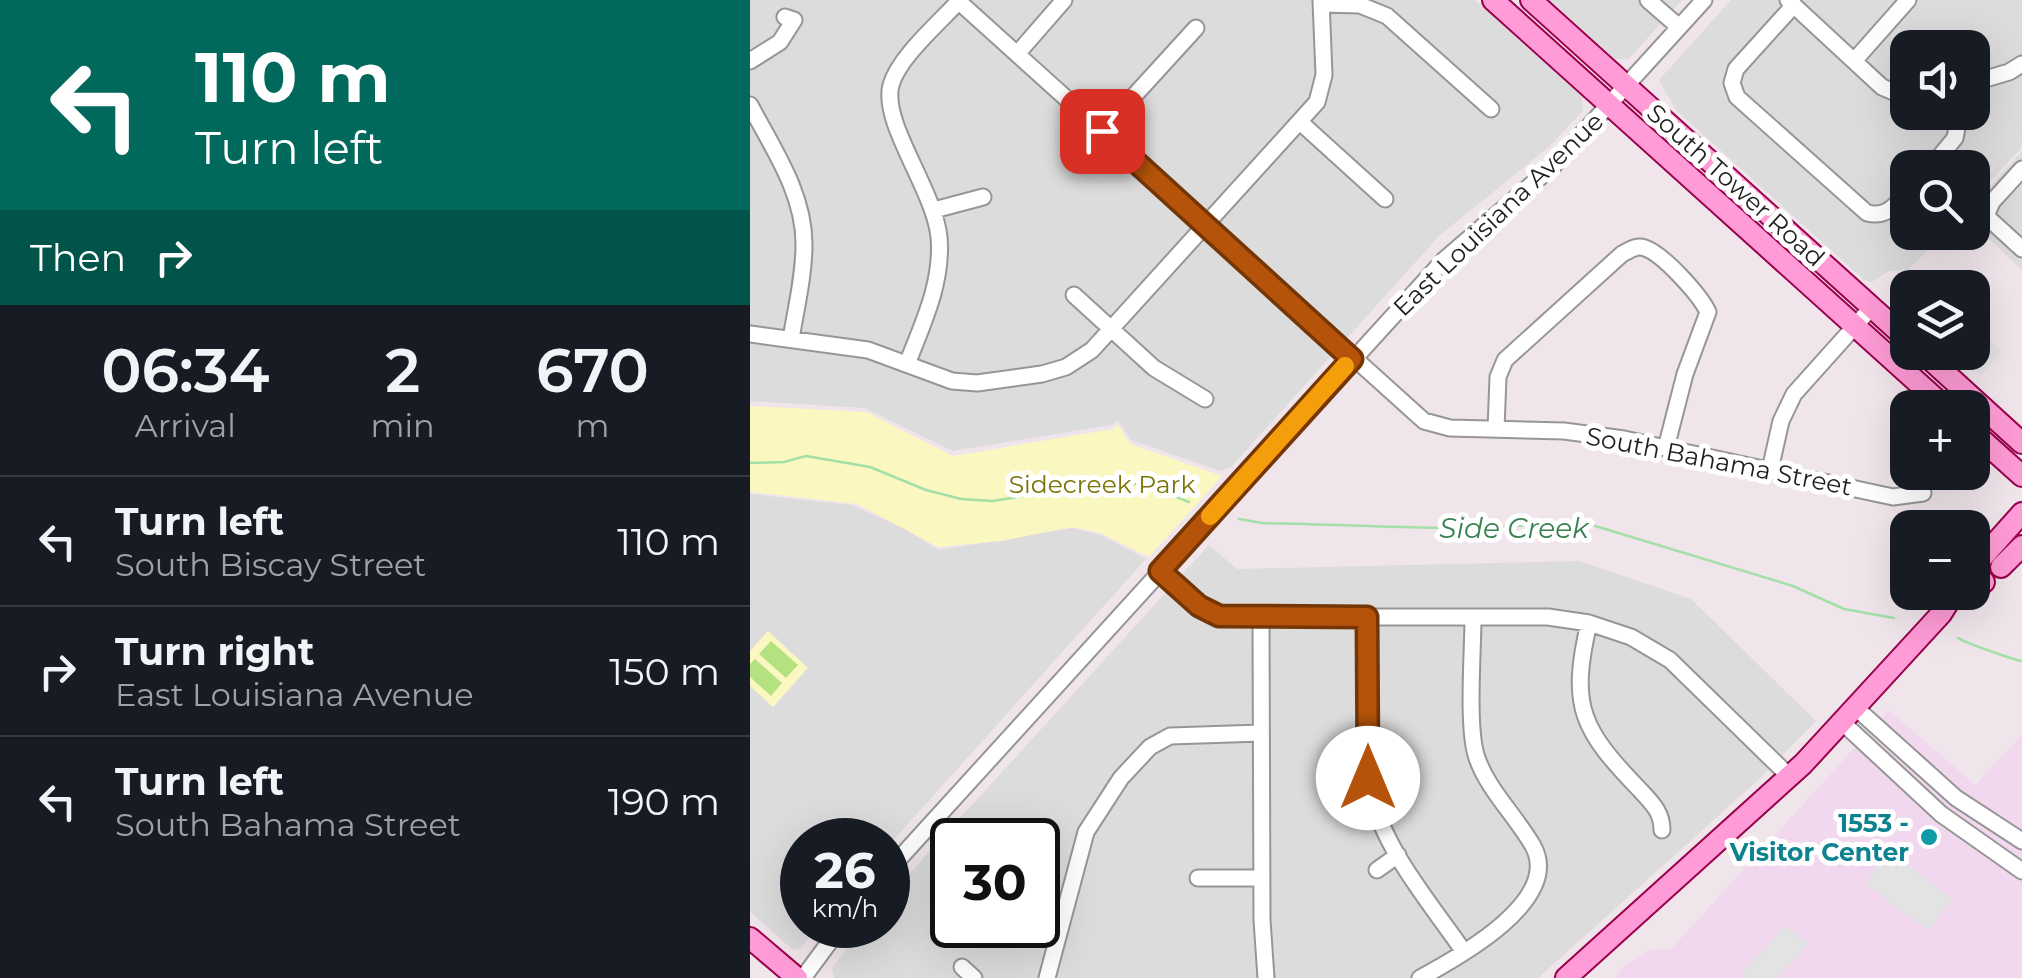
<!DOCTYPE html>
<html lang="en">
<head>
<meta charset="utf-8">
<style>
	body { margin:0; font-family:Montserrat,sans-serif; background:#242831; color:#f1f3f6; height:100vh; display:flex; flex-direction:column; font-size:38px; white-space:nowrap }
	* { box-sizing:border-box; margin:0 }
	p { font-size:32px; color:#9ea1a6 }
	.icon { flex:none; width:55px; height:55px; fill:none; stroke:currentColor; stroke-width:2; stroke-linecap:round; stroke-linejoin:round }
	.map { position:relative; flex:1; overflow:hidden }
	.details { display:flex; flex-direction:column; background:#171b24; width:750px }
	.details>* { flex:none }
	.hud { background:#00695c; color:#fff; overflow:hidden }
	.buttons { position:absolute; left:1140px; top:30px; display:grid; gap:20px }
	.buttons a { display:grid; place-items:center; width:100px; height:100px; border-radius:20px; background:#171b24; box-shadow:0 10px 40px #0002; font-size:50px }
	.speed { position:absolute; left:30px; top:818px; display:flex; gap:20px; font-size:50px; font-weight:700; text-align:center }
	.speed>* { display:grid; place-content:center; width:130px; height:130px; border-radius:50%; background:#171b24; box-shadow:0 10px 40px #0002; line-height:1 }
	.speed small { font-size:25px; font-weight:400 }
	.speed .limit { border:5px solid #111; border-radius:15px; background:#fff; color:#111 }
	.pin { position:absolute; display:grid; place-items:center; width:85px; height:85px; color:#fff; margin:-42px; border-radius:20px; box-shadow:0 5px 15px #0006 }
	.me { position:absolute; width:110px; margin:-55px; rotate:0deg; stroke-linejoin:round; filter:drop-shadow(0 0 8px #0008) }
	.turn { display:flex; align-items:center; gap:35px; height:210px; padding:0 30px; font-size:45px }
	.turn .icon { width:130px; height:130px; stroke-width:2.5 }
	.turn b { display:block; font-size:70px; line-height:85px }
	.then { display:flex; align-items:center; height:95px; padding:0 30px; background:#0003; gap:20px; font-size:38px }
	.eta { display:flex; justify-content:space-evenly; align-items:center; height:170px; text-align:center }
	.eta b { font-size:60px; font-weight:600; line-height:70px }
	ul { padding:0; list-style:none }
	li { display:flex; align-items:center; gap:30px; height:130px; padding:0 30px; border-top:2px solid #363941 }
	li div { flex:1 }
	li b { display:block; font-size:38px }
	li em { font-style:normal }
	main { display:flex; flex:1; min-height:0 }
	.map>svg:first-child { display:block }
</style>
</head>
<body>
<main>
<section class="details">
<div class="hud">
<div class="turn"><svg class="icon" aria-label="left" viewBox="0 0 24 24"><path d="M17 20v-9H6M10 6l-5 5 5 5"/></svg><div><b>110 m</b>Turn left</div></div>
<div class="then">Then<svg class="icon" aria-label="right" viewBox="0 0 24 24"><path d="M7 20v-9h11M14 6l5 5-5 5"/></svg></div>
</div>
<div class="eta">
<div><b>06:34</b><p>Arrival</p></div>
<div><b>2</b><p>min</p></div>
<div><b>670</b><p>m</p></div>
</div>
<ul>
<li><svg class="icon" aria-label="left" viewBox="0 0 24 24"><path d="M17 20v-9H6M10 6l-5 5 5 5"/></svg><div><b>Turn left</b><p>South Biscay Street</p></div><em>110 m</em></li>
<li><svg class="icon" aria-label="right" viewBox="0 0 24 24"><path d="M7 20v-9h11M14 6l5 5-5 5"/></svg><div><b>Turn right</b><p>East Louisiana Avenue</p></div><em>150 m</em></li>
<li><svg class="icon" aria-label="left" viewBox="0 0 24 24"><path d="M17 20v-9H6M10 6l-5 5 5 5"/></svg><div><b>Turn left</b><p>South Bahama Street</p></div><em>190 m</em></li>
</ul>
</section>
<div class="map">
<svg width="1272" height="978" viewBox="0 0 1272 978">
	<rect width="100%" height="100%" fill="#f0e5ea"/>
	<path fill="#dddcdd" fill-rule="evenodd" d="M 0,0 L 725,0 L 832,96 L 833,111 L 800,146 L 690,235 L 481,467 L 470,471 L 381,440 L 368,421 L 362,425 L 203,451 L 114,408 L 0,401 Z
		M 800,0 L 932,0 L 879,59 L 865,59 Z
		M 981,0 L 1272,0 L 1272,147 L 1223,201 L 1222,168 L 1158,168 L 1158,232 L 1195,233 L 1158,270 L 1139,271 L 1122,282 L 1114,280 L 926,110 L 909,80 ZM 1158,48 L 1222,48 L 1222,112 L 1158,112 Z
		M 1272,151 L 1272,270 L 1223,224 L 1223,206 Z
		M 0,494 L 102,505 L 153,528 L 189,550 L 323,528 L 353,536 L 396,559 L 138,846 L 138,840 L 52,840 L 52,925 L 69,925 L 50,949 L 43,950 L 0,912 Z
		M 459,545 L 487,569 L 829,561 L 941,599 L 1066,721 L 1008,780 L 788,978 L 84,978 L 82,968 L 114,925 L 138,925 L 138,897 ZM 202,840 L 288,840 L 288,925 L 202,925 Z"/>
	<path fill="#f2d8ef" d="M 1139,710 L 1225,785 L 1272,735 L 1272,978 L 864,978 L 875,965 L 899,950 L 921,949 Z"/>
	<path fill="#fbf7c1" d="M 0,406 L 116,412 L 203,456 L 363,429 L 368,425 L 380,444 L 472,476 L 399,557 L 351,533 L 322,527 L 251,541 L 188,547 L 107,504 L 0,492 Z
		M 18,631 L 58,668 L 23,707 L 0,686 L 0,651 Z"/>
	<path fill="#b5e280" d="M 21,641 L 48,665 L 36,678 L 9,654 Z
		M 5,659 L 32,683 L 21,696 L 0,677 L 0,664 Z"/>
	<path fill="#e3e3e3" d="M 1223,324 L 1252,351 L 1231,375 L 1206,353 L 1222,352 Z
		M 1140,851 L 1202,899 L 1178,931 L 1115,883 Z
		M 1036,925 L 1058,944 L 1027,978 L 996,978 L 992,973 Z"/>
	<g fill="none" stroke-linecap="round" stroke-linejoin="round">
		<path stroke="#a4dfa8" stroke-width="2.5" d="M 0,463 L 34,462 L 56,456 L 120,467 L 176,490 L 211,499 L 242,501 L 262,498 L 308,490 L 340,477 L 398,486 L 439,502
			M 489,519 L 512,523 C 581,524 650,528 719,528 C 761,528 802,521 842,525 L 1043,586 L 1094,609 L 1144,618
			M 1208,638 C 1213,642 1267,661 1272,661"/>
		<g stroke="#969696" stroke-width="19">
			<path id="minor" d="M 207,0 L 674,421 L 700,428 L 814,431 L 874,439 L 1143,497 L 1173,493
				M 898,0 L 929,27
				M 1038,0 L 1132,87 L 1158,98
				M 571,4 L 610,5 L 637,16 L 741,109
				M 1044,5 L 986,69 L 982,83 L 987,97 L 1117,213 C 1137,218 1145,205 1158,192
				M 267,54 L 314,0
				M 0,61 L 30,42 L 44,20 L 35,17
				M 1104,61 L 1158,0
				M 1222,83 L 1259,72 L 1272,64
				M 0,105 C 23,149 54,193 54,244 C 54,276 46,308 41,339
				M 550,122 L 635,199
				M 352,131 L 446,28
				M 1180,168 L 1205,138 L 1210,112
				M 184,210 L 233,197
				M 1236,216 L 1242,202 L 1272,169
				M 1222,230 L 1236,216 L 1272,249
				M 324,295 L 404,368 L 455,399
				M 0,334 L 118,350 L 202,381 L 227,383 L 292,374 L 316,367 L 342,350 L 361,329 L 567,102 L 574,75 L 571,0
				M 157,364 C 173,323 193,282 189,237 C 184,189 131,123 141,85 C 149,57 189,23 209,1
				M 746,429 L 748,377 L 755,360 L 872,254 C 880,250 886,245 895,248 C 913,254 950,295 958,312 L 935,374 L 916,448
				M 1020,470 L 1031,421 L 1044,394 L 1122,307
				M 410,571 L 449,606 L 479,617 L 798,617 L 839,623 L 881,637 L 920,660 L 1040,777
				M 617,617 L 618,778 C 628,844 677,898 714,952
				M 511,618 L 512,920 L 516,978
				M 839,623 C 819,707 832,730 890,790 C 902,803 912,812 912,830
				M 1106,708 L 1206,798 L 1272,841
				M 1093,723 L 1191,814 L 1272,871
				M 627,870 L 648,855
				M 138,871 L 694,260 L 803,166 L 954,0
				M 448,878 L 512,878
				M 212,967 L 224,978
				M 53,978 L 92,925
				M 297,978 L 336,832 L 371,778 L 400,747 L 420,736 L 511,733
				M 670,978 C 709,957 813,900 783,846 C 766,816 736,788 726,755 C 717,723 723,652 723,617"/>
		</g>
		<g stroke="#9a004b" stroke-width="24">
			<path id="major" d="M 743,0 L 1196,408
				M 781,0 L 1158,340
				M 1172,352 L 1272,443
				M 1222,431 L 1272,476
				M 1251,567 L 1272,546
				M 1222,569 L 1272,513
				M 1222,592 L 1234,582
				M 0,938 L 47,978
				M 816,978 L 1053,764 L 1191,614 L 1205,592"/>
		</g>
		<use href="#minor" stroke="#fff" stroke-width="15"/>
		<use href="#major" stroke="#ff9bd6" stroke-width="20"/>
	</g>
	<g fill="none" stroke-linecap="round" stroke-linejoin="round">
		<g stroke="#753606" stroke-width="25">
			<path id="route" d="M 352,131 L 602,359 L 410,571 L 449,606 L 469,616 L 617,617 L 618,778"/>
		</g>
		<use href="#route" stroke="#b45309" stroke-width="18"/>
		<path stroke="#f59e0b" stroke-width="18" d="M 460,516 L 595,366"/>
	</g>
	<circle fill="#0f9aa8" stroke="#fff" stroke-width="4" cx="1179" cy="837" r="10"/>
	<g text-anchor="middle" stroke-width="10" stroke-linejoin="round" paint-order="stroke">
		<g font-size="25" fill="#1f1f1f" stroke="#fff">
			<text transform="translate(986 185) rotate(42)" y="9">South Tower Road</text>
			<text transform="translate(748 214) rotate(-44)" y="9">East Louisiana Avenue</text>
			<text transform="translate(969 461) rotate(11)" y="9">South Bahama Street</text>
		</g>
		<g font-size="25" fill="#7c7408" stroke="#fff">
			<text x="352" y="493">Sidecreek Park</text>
		</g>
		<g font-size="25" font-weight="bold" fill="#0d838f" stroke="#fff" text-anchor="end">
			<text x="1159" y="832">1553 -<tspan x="1159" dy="29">Visitor Center</tspan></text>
		</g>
		<g font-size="28" font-style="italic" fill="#388251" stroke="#fff">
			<text x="764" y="538">Side Creek</text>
		</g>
	</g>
</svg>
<div class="buttons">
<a><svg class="icon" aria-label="sound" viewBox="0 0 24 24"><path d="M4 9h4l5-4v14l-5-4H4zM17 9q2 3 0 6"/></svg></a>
<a><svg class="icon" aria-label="search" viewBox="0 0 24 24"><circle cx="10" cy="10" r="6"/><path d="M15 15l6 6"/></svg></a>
<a><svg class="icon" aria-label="layers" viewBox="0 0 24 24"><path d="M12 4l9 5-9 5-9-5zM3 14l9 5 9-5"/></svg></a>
<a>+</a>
<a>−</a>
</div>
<div class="speed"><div>26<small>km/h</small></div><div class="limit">30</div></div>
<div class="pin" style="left:352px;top:131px;background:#d93025"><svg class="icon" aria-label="arrive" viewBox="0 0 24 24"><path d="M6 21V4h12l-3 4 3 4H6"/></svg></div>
<svg class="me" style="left:618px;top:778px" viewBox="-20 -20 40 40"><circle r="19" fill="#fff"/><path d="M0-13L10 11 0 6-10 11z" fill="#b45309"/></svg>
</div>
</main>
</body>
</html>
